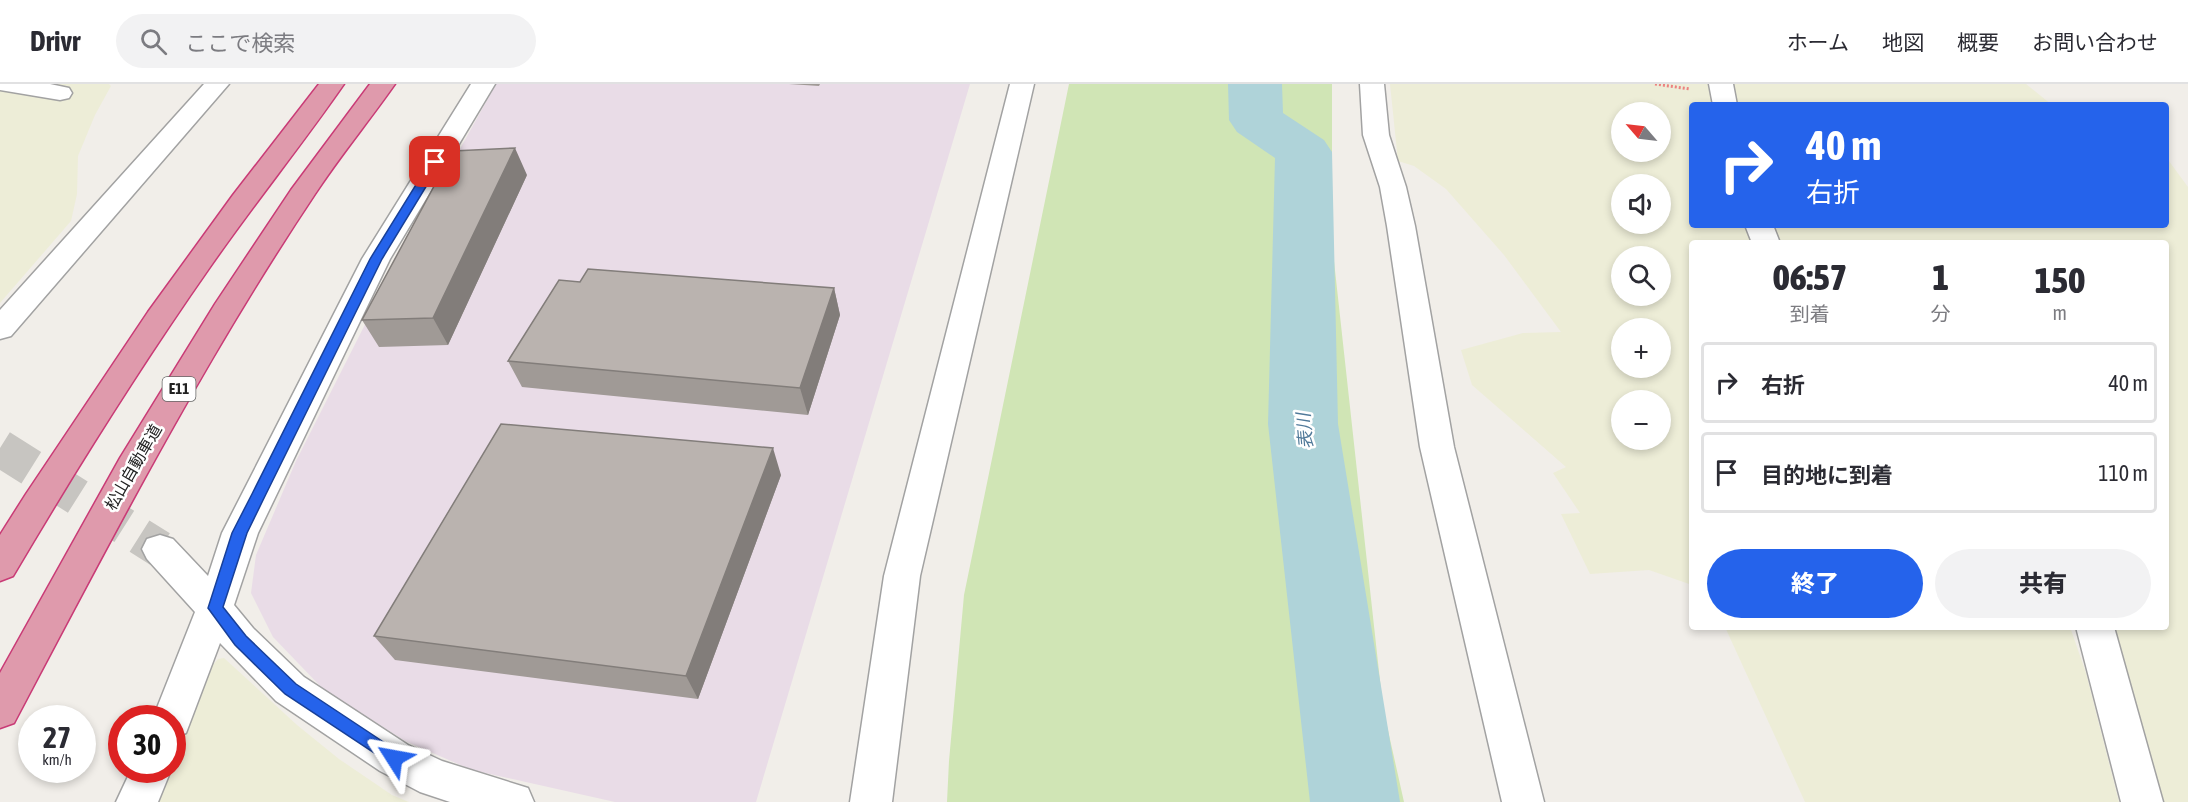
<!DOCTYPE html>
<html lang="ja">
<head>
<meta charset="utf-8">
<style>
	body { margin:0; font-family:"Asap Condensed","Noto Sans JP",sans-serif; background:#f2f2f3; color:#2b2b33; height:100vh; display:flex; flex-direction:column; font-size:22px; white-space:nowrap }
	* { box-sizing:border-box; margin:0 }
	p { font-size:20px; color:#7c7c81 }
	.icon { flex:none; width:33px; height:33px; fill:none; stroke:currentColor; stroke-width:2; stroke-linecap:round; stroke-linejoin:round }
	.map { position:relative; flex:1; overflow:hidden }
	.panel { position:absolute; left:1689px; top:156px; width:480px; height:390px; display:flex; flex-direction:column; background:#fff; border-radius:6px; box-shadow:0 3px 9px #0003 }
	.panel>* { flex:none }
	.top-card { position:absolute; left:1689px; top:18px; width:480px; height:126px; border-radius:6px; box-shadow:0 3px 9px #0003; background:#2563eb; color:#fff; overflow:hidden }
	.needle { width:39px; rotate:298deg }
	.controls { position:absolute; left:1611px; top:18px; display:grid; gap:12px }
	.controls a { display:grid; place-items:center; width:60px; height:60px; border-radius:50%; background:#fff; box-shadow:0 3px 9px #0003; font-size:30px }
	.speed { position:absolute; left:18px; top:621px; display:flex; gap:12px; font-size:30px; font-weight:700; text-align:center }
	.speed>* { display:grid; place-content:center; width:78px; height:78px; border-radius:50%; background:#fff; box-shadow:0 3px 9px #0003; line-height:1 }
	.speed small { font-size:15px; font-weight:400 }
	.speed .limit { border:9px solid #d22; background:#fff; color:#111 }
	.pin { position:absolute; display:grid; place-items:center; width:51px; height:51px; color:#fff; margin:-26px; border-radius:12px; box-shadow:0 3px 9px #0006 }
	.me { position:absolute; width:66px; margin:-33px; rotate:304deg; stroke-linejoin:round; filter:drop-shadow(0 0 4px #0008) }
	.turn { display:flex; align-items:center; gap:21px; height:126px; padding:0 18px; font-size:27px }
	.turn .icon { width:78px; height:78px; stroke-width:2.5 }
	.turn b { display:block; font-size:42px; line-height:51px }
	.eta { display:flex; justify-content:space-evenly; align-items:center; height:102px; text-align:center }
	.eta b { font-size:36px; font-weight:800; line-height:42px }
	.cta { display:flex; gap:12px; margin-top:auto; padding:12px 18px }
	.cta a { flex:1; height:69px; border-radius:36px; background:#2563eb; color:#fff; font-size:24px; font-weight:800; line-height:69px; text-align:center }
	.cta a+a { background:#f2f2f3; color:#2b2b33 }
	ul { padding:0; list-style:none }
	li { display:flex; align-items:center; gap:18px; height:81px; margin:0 12px 9px; padding:0 6px; border:3px solid #e1e1e2; border-radius:6px }
	li div { flex:1 }
	li b { display:block; font-size:22px }
	li em { font-style:normal }
	header { display:flex; align-items:center; gap:36px; box-sizing:border-box; height:84px; padding:0 30px; background:#fff; border-bottom:2px solid #e1e1e2 }
	header strong { font-size:28px }
	nav { display:flex; gap:33px; margin-inline-start:auto; font-size:21px }
	.search { width:420px; height:54px; background:#f2f2f3; display:flex; align-items:center; gap:15px; box-sizing:border-box; padding:0 21px; border-radius:33px; color:#7c7c81; font-size:22px }
	.map>svg:first-child { display:block }
</style>
</head>
<body>
<header>
<strong>Drivr</strong>
<div class="search"><svg class="icon" aria-label="search" viewBox="0 0 24 24"><circle cx="10" cy="10" r="6"/><path d="M15 15l6 6"/></svg>ここで検索</div>
<nav><a>ホーム</a><a>地図</a><a>概要</a><a>お問い合わせ</a></nav>
</header>
<div class="map">
<svg width="2188" height="718" viewBox="0 0 2188 718">
	<rect width="100%" height="100%" fill="#f1eee9"/>
	<path fill="#e9dce7" d="M 496,0 L 970,0 L 756,718 L 615,718 L 472,686 L 405,657 L 323,605 L 273,553 L 251,509 L 256,471 L 296,377 L 389,193 Z"/>
	<path fill="#ededd7" fill-rule="evenodd" d="M 27,0 L 109,0 L 111,2 L 95,31 L 78,72 L 77,110 L 71,137 L 0,219 L 0,3 Z
		M 1390,0 L 1710,0 L 1713,21 L 1692,21 L 1692,141 L 1749,141 L 1756,159 L 1692,159 L 1692,501 L 1649,486 L 1590,490 L 1561,430 L 1580,429 L 1553,389 L 1566,383 L 1472,301 L 1461,266 L 1523,249 L 1561,248 L 1504,171 L 1446,105 L 1414,82 L 1398,77 ZM 1622,28 L 1660,28 L 1660,68 L 1622,68 ZM 1622,100 L 1660,100 L 1660,140 L 1622,140 ZM 1622,172 L 1660,172 L 1660,212 L 1622,212 ZM 1622,244 L 1660,244 L 1660,284 L 1622,284 ZM 1622,316 L 1660,316 L 1660,356 L 1622,356 Z
		M 1732,0 L 2026,0 L 2052,21 L 1734,21 Z
		M 2166,73 L 2188,103 L 2188,718 L 2157,718 L 2103,543 L 2166,543 L 2166,159 L 1778,159 L 1771,141 L 2166,141 Z
		M 1725,543 L 2070,543 L 2086,589 L 2119,718 L 1805,718 Z
		M 224,574 L 297,641 L 339,675 L 392,711 L 409,718 L 157,718 L 170,686 L 172,686 L 173,680 L 207,588 L 218,575 Z"/>
	<path fill="#d0e5b5" d="M 1069,0 L 1332,0 L 1332,159 L 1383,624 L 1404,718 L 947,718 L 949,677 L 964,511 Z"/>
	<g fill="none" stroke-linecap="round" stroke-linejoin="round">
		<path fill="#afd3d9" fill-rule="evenodd" d="M 1228,0 L 1282,0 L 1283,29 L 1324,56 L 1332,68 L 1338,340 L 1400,718 L 1310,718 L 1268,340 L 1275,74 L 1237,48 L 1229,36 Z"/>
		<path stroke="#c7c5c1" stroke-width="37" stroke-dasharray="37 18" stroke-linecap="butt" d="M 0,364 L 160,465"/>
		<g stroke="#a2a2a2" stroke-width="3">
			<path id="minor" d="M 0,0 L 50,0 L 69,4 L 72,9 L 69,14 L 60,16 L 0,6 Z
				M 204,0 L 229,0 L 11,252 L 0,255 L 0,226 Z
				M 471,0 L 495,0 L 390,175 L 258,449 L 234,521 L 253,544 L 304,593 L 408,661 L 442,677 L 528,704 L 534,718 L 450,718 L 420,708 L 380,687 L 276,617 L 220,559 L 186,649 L 172,654 L 172,634 L 153,634 L 195,528 L 147,475 L 142,465 L 147,455 L 160,451 L 173,455 L 208,492 L 222,449 L 362,175 Z
				M 1010,0 L 1034,0 L 920,492 L 892,718 L 850,718 L 884,492 Z
				M 1360,0 L 1384,0 L 1389,51 L 1406,103 L 1415,142 L 1454,363 L 1544,718 L 1502,718 L 1420,363 L 1387,142 L 1380,103 L 1363,51 Z
				M 1709,0 L 1733,0 L 1737,21 L 1713,21 Z
				M 1745,141 L 1773,141 L 1780,159 L 1752,159 Z
				M 2076,543 L 2114,543 L 2163,718 L 2121,718 Z
				M 131,686 L 171,686 L 158,718 L 116,718 Z"/>
		</g>
		<g stroke="#c93b76" stroke-width="3">
			<path id="motorway" d="M 319,0 L 344,0 C 301,62 253,121 210,183 C 140,283 75,387 13,492 L 0,497 L 0,451 L 26,410 L 148,228 L 233,111 Z
				M 370,0 L 395,0 C 369,37 340,72 315,110 C 202,279 109,459 14,639 L 0,644 L 0,589 L 120,374 L 215,220 L 291,106 Z"/>
		</g>
		<path stroke="#ec827f" stroke-width="3" stroke-dasharray="2 2" stroke-linecap="butt" d="M 1655,0 L 1690,5"/>
		<use href="#minor" fill="#fff" fill-rule="evenodd"/>
		<use href="#motorway" fill="#df9aac" fill-rule="evenodd"/>
	</g>
	<path fill="#a09a96" d="M 789,0 L 820,0 L 819,2 Z
		M 527,91 L 448,261 L 379,263 L 362,236 Z
		M 580,198 L 834,204 L 840,231 L 808,331 L 522,303 L 508,277 Z
		M 781,391 L 698,615 L 395,576 L 374,552 Z"/>
	<path fill="#827d7a" d="M 515,64 L 527,91 L 448,261 L 433,234 Z
		M 834,204 L 840,231 L 808,331 L 800,304 Z
		M 773,364 L 781,391 L 698,615 L 686,592 Z"/>
	<path fill="#bab3af" stroke="#827d7a" stroke-width="1.5" d="M 515,64 L 433,234 L 362,236 L 453,67 Z
		M 588,185 L 834,204 L 800,304 L 508,277 L 559,196 L 580,198 Z
		M 501,340 L 773,364 L 686,592 L 374,552 Z"/>
	<path fill="#2563eb" stroke="#184099" stroke-width="1.5" d="M 435,75 L 441,78 L 382,175 L 266,410 L 247,449 L 223,523 L 246,552 L 296,600 L 400,669 L 403,674 L 400,680 L 394,682 L 285,610 L 235,561 L 208,524 L 232,449 L 252,410 L 370,175 L 430,78 Z"/>
	<g text-anchor="middle" stroke-width="5" stroke-linejoin="round" paint-order="stroke">
		<rect fill="#fff" stroke="#646464" stroke-width="1.5" x="162.5" y="293" width="33" height="24" rx="4.5"/>
		<g font-size="15" font-weight="bold" fill="#212121">
			<text x="179" y="310">E11</text>
		</g>
		<g font-size="16" fill="#212121" stroke="#fff">
			<text transform="translate(133 383) rotate(-60)" y="6">松山自動車道</text>
		</g>
		<g font-size="18" font-style="italic" fill="#507999" stroke="#fff">
			<text transform="translate(1305 347) rotate(-95)" y="6">表川</text>
		</g>
	</g>
</svg>
<div class="controls">
<a><svg class="needle" viewBox="-14 -14 28 28"><path d="M0-13l5 13h-10z" fill="#e53935"/><path d="M0 13l5-13h-10z" fill="#7c7c81"/></svg></a>
<a><svg class="icon" aria-label="sound" viewBox="0 0 24 24"><path d="M4 9h4l5-4v14l-5-4H4zM17 9q2 3 0 6"/></svg></a>
<a><svg class="icon" aria-label="search" viewBox="0 0 24 24"><circle cx="10" cy="10" r="6"/><path d="M15 15l6 6"/></svg></a>
<a>+</a>
<a>−</a>
</div>
<div class="speed"><div>27<small>km/h</small></div><div class="limit">30</div></div>
<div class="pin" style="left:435px;top:78px;background:#d93025"><svg class="icon" aria-label="arrive" viewBox="0 0 24 24"><path d="M6 21V4h12l-3 4 3 4H6"/></svg></div>
<svg class="me" style="left:394px;top:674px" viewBox="-20 -20 40 40"><path d="M0-17L14 15 0 8-14 15z" fill="#2563eb" stroke="#fff" stroke-width="4"/></svg>
<div class="top-card">
<div class="turn"><svg class="icon" aria-label="right" viewBox="0 0 24 24"><path d="M7 20v-9h11M14 6l5 5-5 5"/></svg><div><b>40 m</b>右折</div></div>
</div>
<section class="panel">
<div class="eta">
<div><b>06:57</b><p>到着</p></div>
<div><b>1</b><p>分</p></div>
<div><b>150</b><p>m</p></div>
</div>
<ul>
<li><svg class="icon" aria-label="right" viewBox="0 0 24 24"><path d="M7 20v-9h11M14 6l5 5-5 5"/></svg><div><b>右折</b></div><em>40 m</em></li>
<li><svg class="icon" aria-label="arrive" viewBox="0 0 24 24"><path d="M6 21V4h12l-3 4 3 4H6"/></svg><div><b>目的地に到着</b></div><em>110 m</em></li>
</ul>
<div class="cta"><a>終了</a><a>共有</a></div>
</section>
</div>
</body>
</html>
